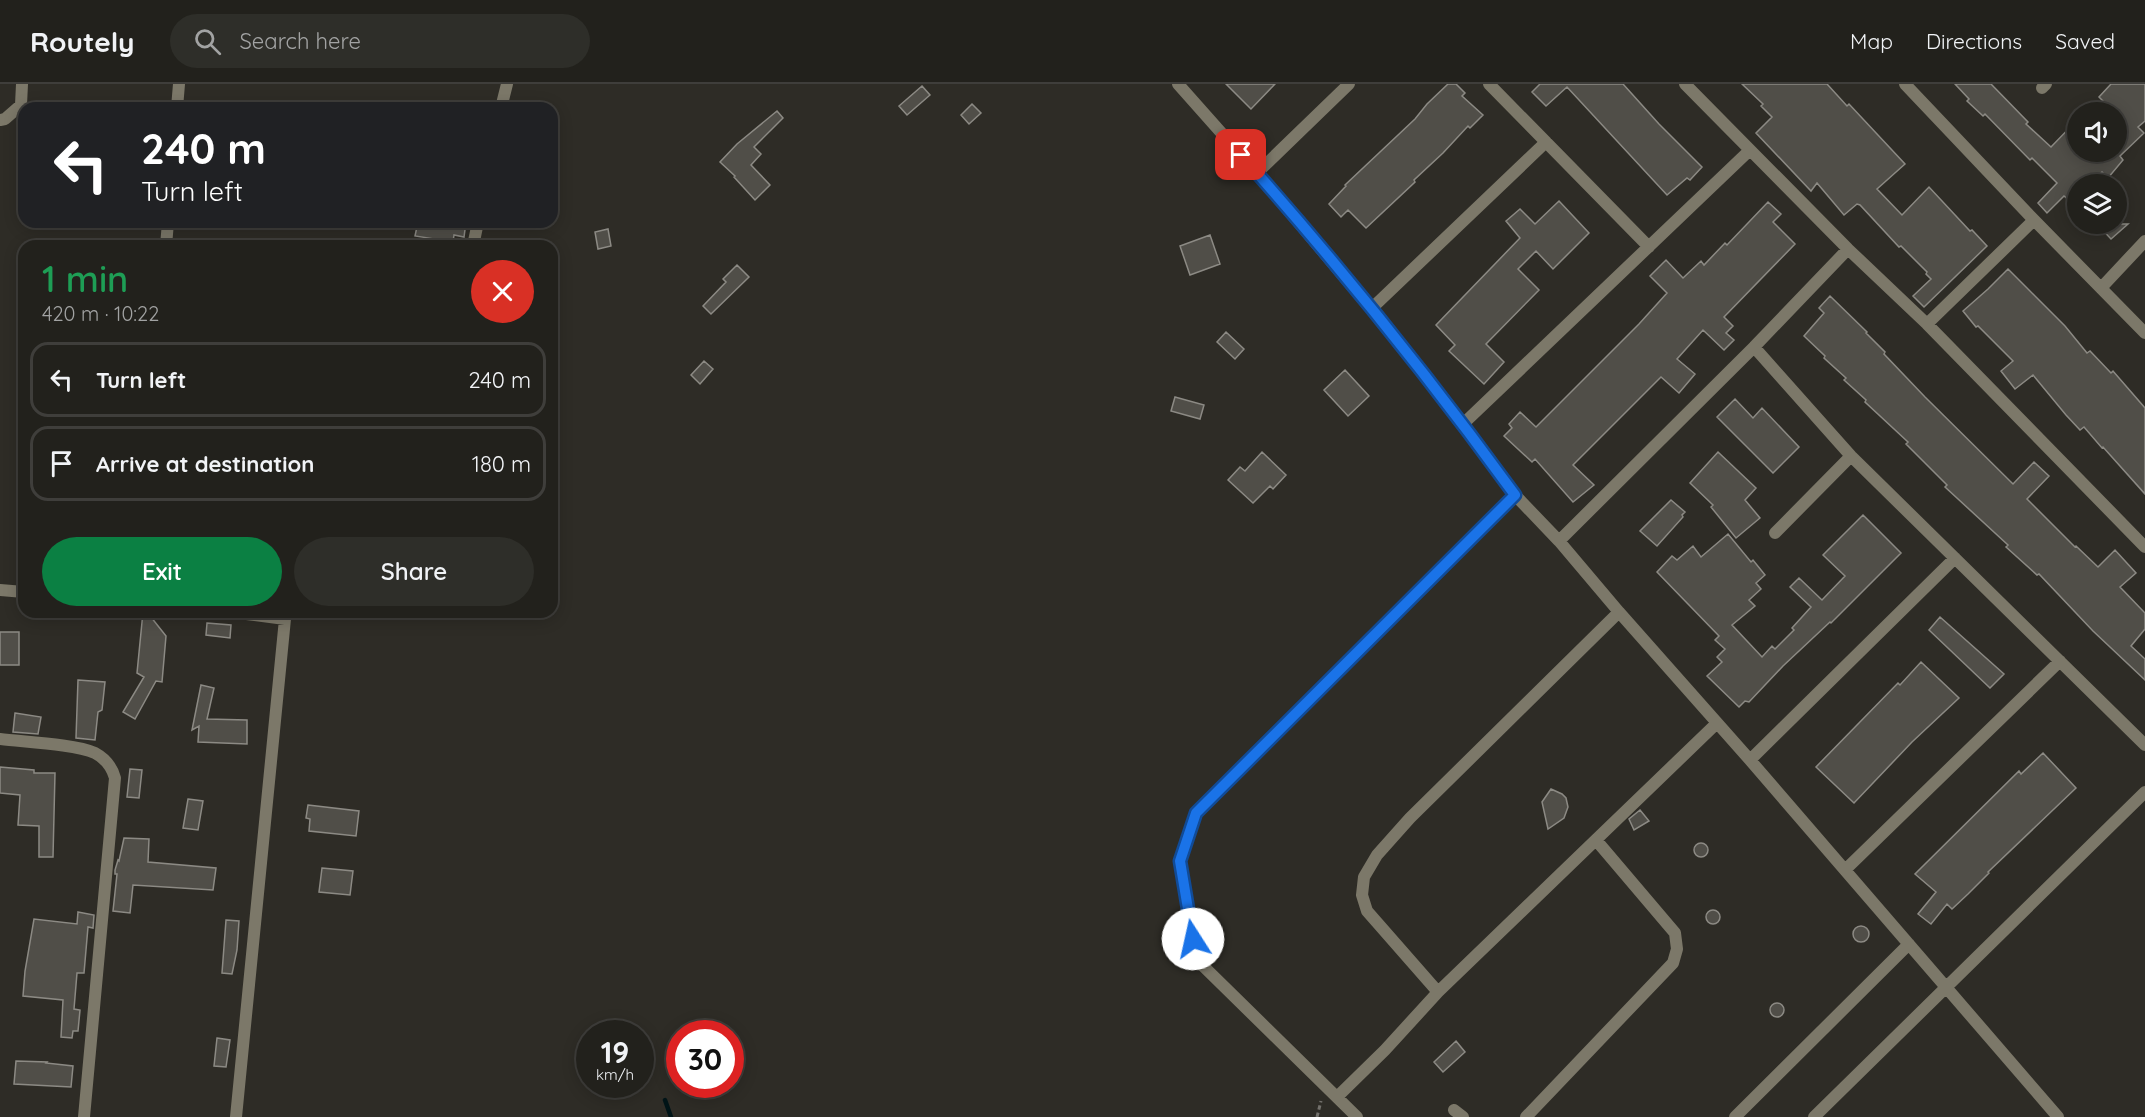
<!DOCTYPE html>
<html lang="en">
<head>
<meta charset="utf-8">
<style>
	body { margin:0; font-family:Quicksand,sans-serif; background:#2e2e29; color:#f1f3f6; height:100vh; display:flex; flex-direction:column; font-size:22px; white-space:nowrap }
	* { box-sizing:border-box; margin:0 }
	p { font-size:20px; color:#a2a3a3 }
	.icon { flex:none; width:33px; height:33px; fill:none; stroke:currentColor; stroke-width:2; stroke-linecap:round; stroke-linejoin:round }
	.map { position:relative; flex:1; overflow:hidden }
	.panel { position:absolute; left:18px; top:156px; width:540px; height:378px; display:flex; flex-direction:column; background:#22211c; border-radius:18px; box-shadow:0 3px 15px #0003,0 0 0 2px #3f3e3b }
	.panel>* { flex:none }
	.top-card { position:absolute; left:18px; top:18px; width:540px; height:126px; border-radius:18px; box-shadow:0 3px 15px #0003,0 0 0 2px #3f3e3b; background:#202124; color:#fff; overflow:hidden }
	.fabs { position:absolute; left:2067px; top:18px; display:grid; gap:12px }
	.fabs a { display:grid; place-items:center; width:60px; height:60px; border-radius:50%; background:#22211c; box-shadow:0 3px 15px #0003,0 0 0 2px #3f3e3b; font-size:30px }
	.speed { position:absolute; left:576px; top:936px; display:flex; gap:12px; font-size:30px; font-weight:700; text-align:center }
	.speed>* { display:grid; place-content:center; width:78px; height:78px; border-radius:50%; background:#22211c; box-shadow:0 3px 15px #0003,0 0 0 2px #3f3e3b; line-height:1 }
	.speed small { font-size:15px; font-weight:400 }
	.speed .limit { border:9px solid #d22; background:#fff; color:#111 }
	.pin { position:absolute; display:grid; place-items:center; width:51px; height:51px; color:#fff; margin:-26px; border-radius:12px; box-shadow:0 3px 9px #0006 }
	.me { position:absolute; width:66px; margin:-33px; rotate:350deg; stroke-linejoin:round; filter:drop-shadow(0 0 4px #0008) }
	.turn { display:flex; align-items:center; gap:21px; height:126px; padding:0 24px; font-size:27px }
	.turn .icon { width:78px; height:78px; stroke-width:2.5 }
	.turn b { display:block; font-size:42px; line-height:51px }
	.round { display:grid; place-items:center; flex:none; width:63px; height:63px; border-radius:32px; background:#2e2e29 }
	.head { display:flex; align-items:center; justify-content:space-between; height:102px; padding:0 24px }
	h1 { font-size:36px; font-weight:600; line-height:45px; color:#1e9e55 }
	.action { display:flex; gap:12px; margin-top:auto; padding:12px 24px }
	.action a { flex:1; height:69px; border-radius:36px; background:#0b8043; color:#fff; font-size:24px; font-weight:600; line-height:69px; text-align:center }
	.action a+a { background:#2e2e29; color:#f1f3f6 }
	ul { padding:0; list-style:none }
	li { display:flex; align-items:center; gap:18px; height:75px; margin:0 12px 9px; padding:0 12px; border:3px solid #3f3e3b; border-radius:18px }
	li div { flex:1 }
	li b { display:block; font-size:22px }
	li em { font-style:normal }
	header { display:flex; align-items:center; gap:36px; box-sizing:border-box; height:84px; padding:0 30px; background:#22211c; border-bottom:2px solid #3f3e3b }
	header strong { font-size:28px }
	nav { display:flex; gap:33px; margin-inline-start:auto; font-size:21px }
	.search { width:420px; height:54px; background:#2e2e29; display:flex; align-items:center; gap:15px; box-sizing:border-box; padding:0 21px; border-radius:33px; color:#a2a3a3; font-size:22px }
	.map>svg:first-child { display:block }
</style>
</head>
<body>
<header>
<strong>Routely</strong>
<div class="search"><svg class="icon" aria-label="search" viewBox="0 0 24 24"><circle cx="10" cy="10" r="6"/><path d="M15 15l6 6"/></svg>Search here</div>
<nav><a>Map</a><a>Directions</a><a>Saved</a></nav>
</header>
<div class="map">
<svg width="2145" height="1033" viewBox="0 0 2145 1033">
	<rect width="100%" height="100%" fill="#2e2c26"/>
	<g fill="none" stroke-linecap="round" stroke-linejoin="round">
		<path stroke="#001417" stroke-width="4.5" d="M 665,1016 L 671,1033"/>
	</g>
	<path fill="#504e48" stroke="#8c8a84" stroke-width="1.5" d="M 1226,0 L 1275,0 L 1251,25 Z
		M 1448,0 L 1456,0 L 1465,9 L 1462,12 L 1483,31 L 1470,44 L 1468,42 L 1443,69 L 1414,96 L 1415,98 L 1366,144 L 1348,126 L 1341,133 L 1329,120 L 1346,102 L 1345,101 L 1415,35 L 1427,20 Z
		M 1540,0 L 1623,0 L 1659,40 L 1702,83 L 1690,96 L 1687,94 L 1667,111 L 1567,3 L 1546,22 L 1532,8 Z
		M 1742,0 L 1827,0 L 1847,22 L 1849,20 L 1905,80 L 1877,105 L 1902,131 L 1929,103 L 1970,147 L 1972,146 L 1987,162 L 1924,223 L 1913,212 L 1931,195 L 1926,190 L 1927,188 L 1901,162 L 1899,163 L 1860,121 L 1857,120 L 1844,131 L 1817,99 L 1811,107 L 1756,49 L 1772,33 L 1761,22 L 1763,20 Z
		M 1955,0 L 1991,0 L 2028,38 L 2026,40 L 2051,63 L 2078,35 L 2078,68 L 2114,68 L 2116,69 L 2116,28 L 2114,28 L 2099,13 L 2111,0 L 2145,0 L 2145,37 L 2138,43 L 2144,49 L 2120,72 L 2123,76 L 2108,94 L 2102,88 L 2088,100 L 2078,100 L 2078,124 L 2064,112 L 2047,129 L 2038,119 L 2057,99 L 2032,74 L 2030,76 L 1985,30 L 1983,32 L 1967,17 L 1969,15 Z
		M 922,2 L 930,11 L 907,31 L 899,22 Z
		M 972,20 L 981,29 L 969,40 L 961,31 Z
		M 777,27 L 783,34 L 754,63 L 761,70 L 751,81 L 770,101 L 755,116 L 734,93 L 735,92 L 720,78 L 737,60 Z
		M 1559,117 L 1589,149 L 1553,185 L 1536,167 L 1518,185 L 1539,206 L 1486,260 L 1504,278 L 1484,300 L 1449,267 L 1455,261 L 1436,241 L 1520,154 L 1506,137 L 1520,125 L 1535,140 Z
		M 1768,118 L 1781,130 L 1773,138 L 1795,160 L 1724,233 L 1733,242 L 1726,249 L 1734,256 L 1724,266 L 1703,246 L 1677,275 L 1695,290 L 1679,309 L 1661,293 L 1573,381 L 1594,401 L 1573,418 L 1535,375 L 1532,378 L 1504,352 L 1512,344 L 1509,340 L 1520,328 L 1536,343 L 1639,240 L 1667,209 L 1650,192 L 1666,176 L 1683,194 L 1701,177 L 1704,181 L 1725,159 L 1727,161 Z
		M 418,138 L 466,138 L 464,153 L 454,151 L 453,158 L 415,152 Z
		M 2097,140 L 2128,140 L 2111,155 Z
		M 608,145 L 611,162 L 598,165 L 595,148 Z
		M 1210,151 L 1220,180 L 1190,191 L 1180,162 Z
		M 737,181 L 749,193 L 711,230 L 703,222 L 726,198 L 723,195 Z
		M 2008,185 L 2065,242 L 2087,269 L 2090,267 L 2111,289 L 2113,287 L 2145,324 L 2145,410 L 2103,363 L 2102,364 L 2084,343 L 2080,346 L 2066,331 L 2033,291 L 2015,305 L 2001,287 L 2013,277 L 1978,242 L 1976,243 L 1963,227 L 1988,205 Z
		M 1830,212 L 1867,248 L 1866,249 L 1885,268 L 1884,270 L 1925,313 L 2013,400 L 2034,378 L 2049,392 L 2027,415 L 2075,463 L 2076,462 L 2098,483 L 2115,466 L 2136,489 L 2120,503 L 2145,529 L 2145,545 L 2131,562 L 2145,575 L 2145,596 L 2093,547 L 2039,490 L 2037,491 L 2006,463 L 2008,461 L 1945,403 L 1947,401 L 1906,360 L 1908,358 L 1865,318 L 1866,316 L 1844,296 L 1846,294 L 1824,274 L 1825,272 L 1804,252 L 1824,229 L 1819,224 Z
		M 1226,248 L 1244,265 L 1235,275 L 1217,258 Z
		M 704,277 L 713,285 L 700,300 L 691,291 Z
		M 1345,286 L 1369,312 L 1348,332 L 1324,306 Z
		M 1175,313 L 1204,321 L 1200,335 L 1171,327 Z
		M 1735,315 L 1753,334 L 1762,324 L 1799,363 L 1773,389 L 1717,333 Z
		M 1262,368 L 1286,391 L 1273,405 L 1270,402 L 1253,419 L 1228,396 L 1240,383 L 1245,387 Z
		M 1718,368 L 1756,404 L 1745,416 L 1760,434 L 1736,454 L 1711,423 L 1713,421 L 1690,399 Z
		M 1671,416 L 1685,428 L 1682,431 L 1683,433 L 1657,462 L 1640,447 Z
		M 1863,431 L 1901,469 L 1831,539 L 1830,538 L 1783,582 L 1749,618 L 1745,617 L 1739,623 L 1707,592 L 1722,578 L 1717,573 L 1725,565 L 1715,556 L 1719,552 L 1657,488 L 1672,472 L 1677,476 L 1693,462 L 1701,473 L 1728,450 L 1751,478 L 1753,476 L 1765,491 L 1756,499 L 1761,505 L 1749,516 L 1755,522 L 1732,541 L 1762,573 L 1772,562 L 1775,565 L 1794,546 L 1792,544 L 1811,523 L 1790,503 L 1799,494 L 1822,516 L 1845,492 L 1823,471 Z
		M 143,528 L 147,528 L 166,552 L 162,598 L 156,597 L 135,635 L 123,628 L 144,593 L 137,589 Z
		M 1940,533 L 2004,590 L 1990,604 L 1929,546 Z
		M 207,539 L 231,541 L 230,554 L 206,551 Z
		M 0,548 L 19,548 L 19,581 L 0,581 Z
		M 1921,578 L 1959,614 L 1912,658 L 1854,719 L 1816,683 L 1898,599 L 1900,601 Z
		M 78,596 L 105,598 L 102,626 L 98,628 L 95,656 L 76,654 Z
		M 201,601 L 214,604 L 207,635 L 247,636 L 247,660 L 198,658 L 199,642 L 192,646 Z
		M 15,629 L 41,633 L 38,650 L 13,648 Z
		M 2043,669 L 2076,704 L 1988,788 L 1989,789 L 1968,810 L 1952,825 L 1947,820 L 1931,840 L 1918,830 L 1936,808 L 1915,790 L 2019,687 L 2021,690 Z
		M 0,683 L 34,686 L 34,689 L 55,689 L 53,773 L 39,773 L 39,742 L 18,741 L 20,711 L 0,709 Z
		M 130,685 L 142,686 L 139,714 L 127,713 Z
		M 1551,705 L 1562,710 L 1566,714 L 1568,723 L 1564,734 L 1548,745 L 1542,718 Z
		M 188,715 L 203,717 L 198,746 L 183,744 Z
		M 308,721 L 359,727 L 356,752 L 309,747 L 310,735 L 306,734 Z
		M 1640,726 L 1649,737 L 1634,746 L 1629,735 Z
		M 124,754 L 149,755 L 148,778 L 216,784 L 213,806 L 133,801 L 130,829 L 113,827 L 117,790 L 115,790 L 115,786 L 118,776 L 119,777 Z
		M1694 766a7 7 0 1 1 14 0a7 7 0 1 1-14 0Z
		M 322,784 L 353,787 L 350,811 L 319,808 Z
		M1706 833a7 7 0 1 1 14 0a7 7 0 1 1-14 0Z
		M 78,828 L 94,831 L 93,844 L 88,843 L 84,889 L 77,889 L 74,925 L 80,926 L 78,947 L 73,947 L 72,954 L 61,953 L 63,916 L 23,912 L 25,887 L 34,835 L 77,840 Z
		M 226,836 L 239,837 L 237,866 L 232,890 L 222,889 Z
		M1853 850a8 8 0 1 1 16 0a8 8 0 1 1-16 0Z
		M1770 926a7 7 0 1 1 14 0a7 7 0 1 1-14 0Z
		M 217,954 L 230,956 L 226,983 L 214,982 Z
		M 1456,957 L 1465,968 L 1443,988 L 1434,978 Z
		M 16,977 L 47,978 L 46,979 L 73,982 L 71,1003 L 14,1000 Z"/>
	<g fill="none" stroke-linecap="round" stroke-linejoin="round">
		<path stroke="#73716c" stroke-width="3" stroke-dasharray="4.5 3" stroke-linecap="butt" d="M 1317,1033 L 1321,1017"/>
		<path stroke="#7c7869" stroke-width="12" d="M 1178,0 L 1257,89 L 1371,225 L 1463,340 L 1515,411 L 1559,457 L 1619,528 L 1750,676 L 2058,1033
			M 1489,0 L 1649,163
			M 1685,0 L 1848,165 L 1927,240 L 2145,463
			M 1905,0 L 2034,136 L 2145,249
			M 2042,4 L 2046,0
			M 177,24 L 179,0
			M 501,24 L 507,0
			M 0,36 L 5,35 L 21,21 L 22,0
			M 1257,89 L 1349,0
			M 166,162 L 168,138
			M 473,162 L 478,138
			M 2101,204 L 2145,157
			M 1371,225 L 1546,58
			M 1927,240 L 2034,136
			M 1754,263 L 1851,372 L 2145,661
			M 1463,340 L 1750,66
			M 1775,449 L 1851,372
			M 1559,457 L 1754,263 L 1848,165
			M 0,506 L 24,508
			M 230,528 L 285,535 L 236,1033
			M 0,655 C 24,658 75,660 95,669 C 106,675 112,683 115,694 L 84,1033
			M 1750,676 L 1955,474
			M 1846,785 L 2060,577
			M 1438,908 L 1367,827 L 1362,811 L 1364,793 L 1377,771 L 1410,734 L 1619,528
			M 1337,1013 L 1385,966 L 1438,908 L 1717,639
			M 1454,1026 L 1463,1033
			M 1357,1033 L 1196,875 L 1180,777 L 1196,729 L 1515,411
			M 1526,1033 L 1673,879 L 1677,865 L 1675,849 L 1596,756
			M 1735,1033 L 1909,860
			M 1814,1033 L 2145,708"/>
	</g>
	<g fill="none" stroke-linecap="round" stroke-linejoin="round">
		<g stroke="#114b97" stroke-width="15">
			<path id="route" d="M 1193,855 L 1180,777 L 1196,729 L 1515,411 C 1430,294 1338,180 1241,71"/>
		</g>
		<use href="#route" stroke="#1a73e8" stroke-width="10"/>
	</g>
</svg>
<div class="fabs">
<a><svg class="icon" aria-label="sound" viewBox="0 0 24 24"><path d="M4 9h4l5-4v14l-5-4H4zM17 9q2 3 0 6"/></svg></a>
<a><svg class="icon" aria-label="layers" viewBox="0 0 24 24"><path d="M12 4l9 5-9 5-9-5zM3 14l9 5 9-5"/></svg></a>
</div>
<div class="speed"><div>19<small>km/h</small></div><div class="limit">30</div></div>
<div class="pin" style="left:1241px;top:71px;background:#d93025"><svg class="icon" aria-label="arrive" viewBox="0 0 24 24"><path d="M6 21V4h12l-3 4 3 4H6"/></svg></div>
<svg class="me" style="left:1193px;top:855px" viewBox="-20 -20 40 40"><circle r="19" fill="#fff"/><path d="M0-13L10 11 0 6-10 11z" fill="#1a73e8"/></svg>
<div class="top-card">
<div class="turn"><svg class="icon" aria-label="left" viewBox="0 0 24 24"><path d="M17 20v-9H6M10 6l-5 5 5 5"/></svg><div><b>240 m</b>Turn left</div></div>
</div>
<section class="panel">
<div class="head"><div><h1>1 min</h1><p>420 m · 10:22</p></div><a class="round" style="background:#d93025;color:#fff"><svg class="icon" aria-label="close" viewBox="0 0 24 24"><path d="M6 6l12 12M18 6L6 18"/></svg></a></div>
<ul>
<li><svg class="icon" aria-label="left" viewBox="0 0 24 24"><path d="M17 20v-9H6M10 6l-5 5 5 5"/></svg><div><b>Turn left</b></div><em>240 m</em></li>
<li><svg class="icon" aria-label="arrive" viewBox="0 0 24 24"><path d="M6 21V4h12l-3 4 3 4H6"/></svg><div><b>Arrive at destination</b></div><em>180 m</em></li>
</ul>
<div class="action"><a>Exit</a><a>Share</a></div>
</section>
</div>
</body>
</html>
